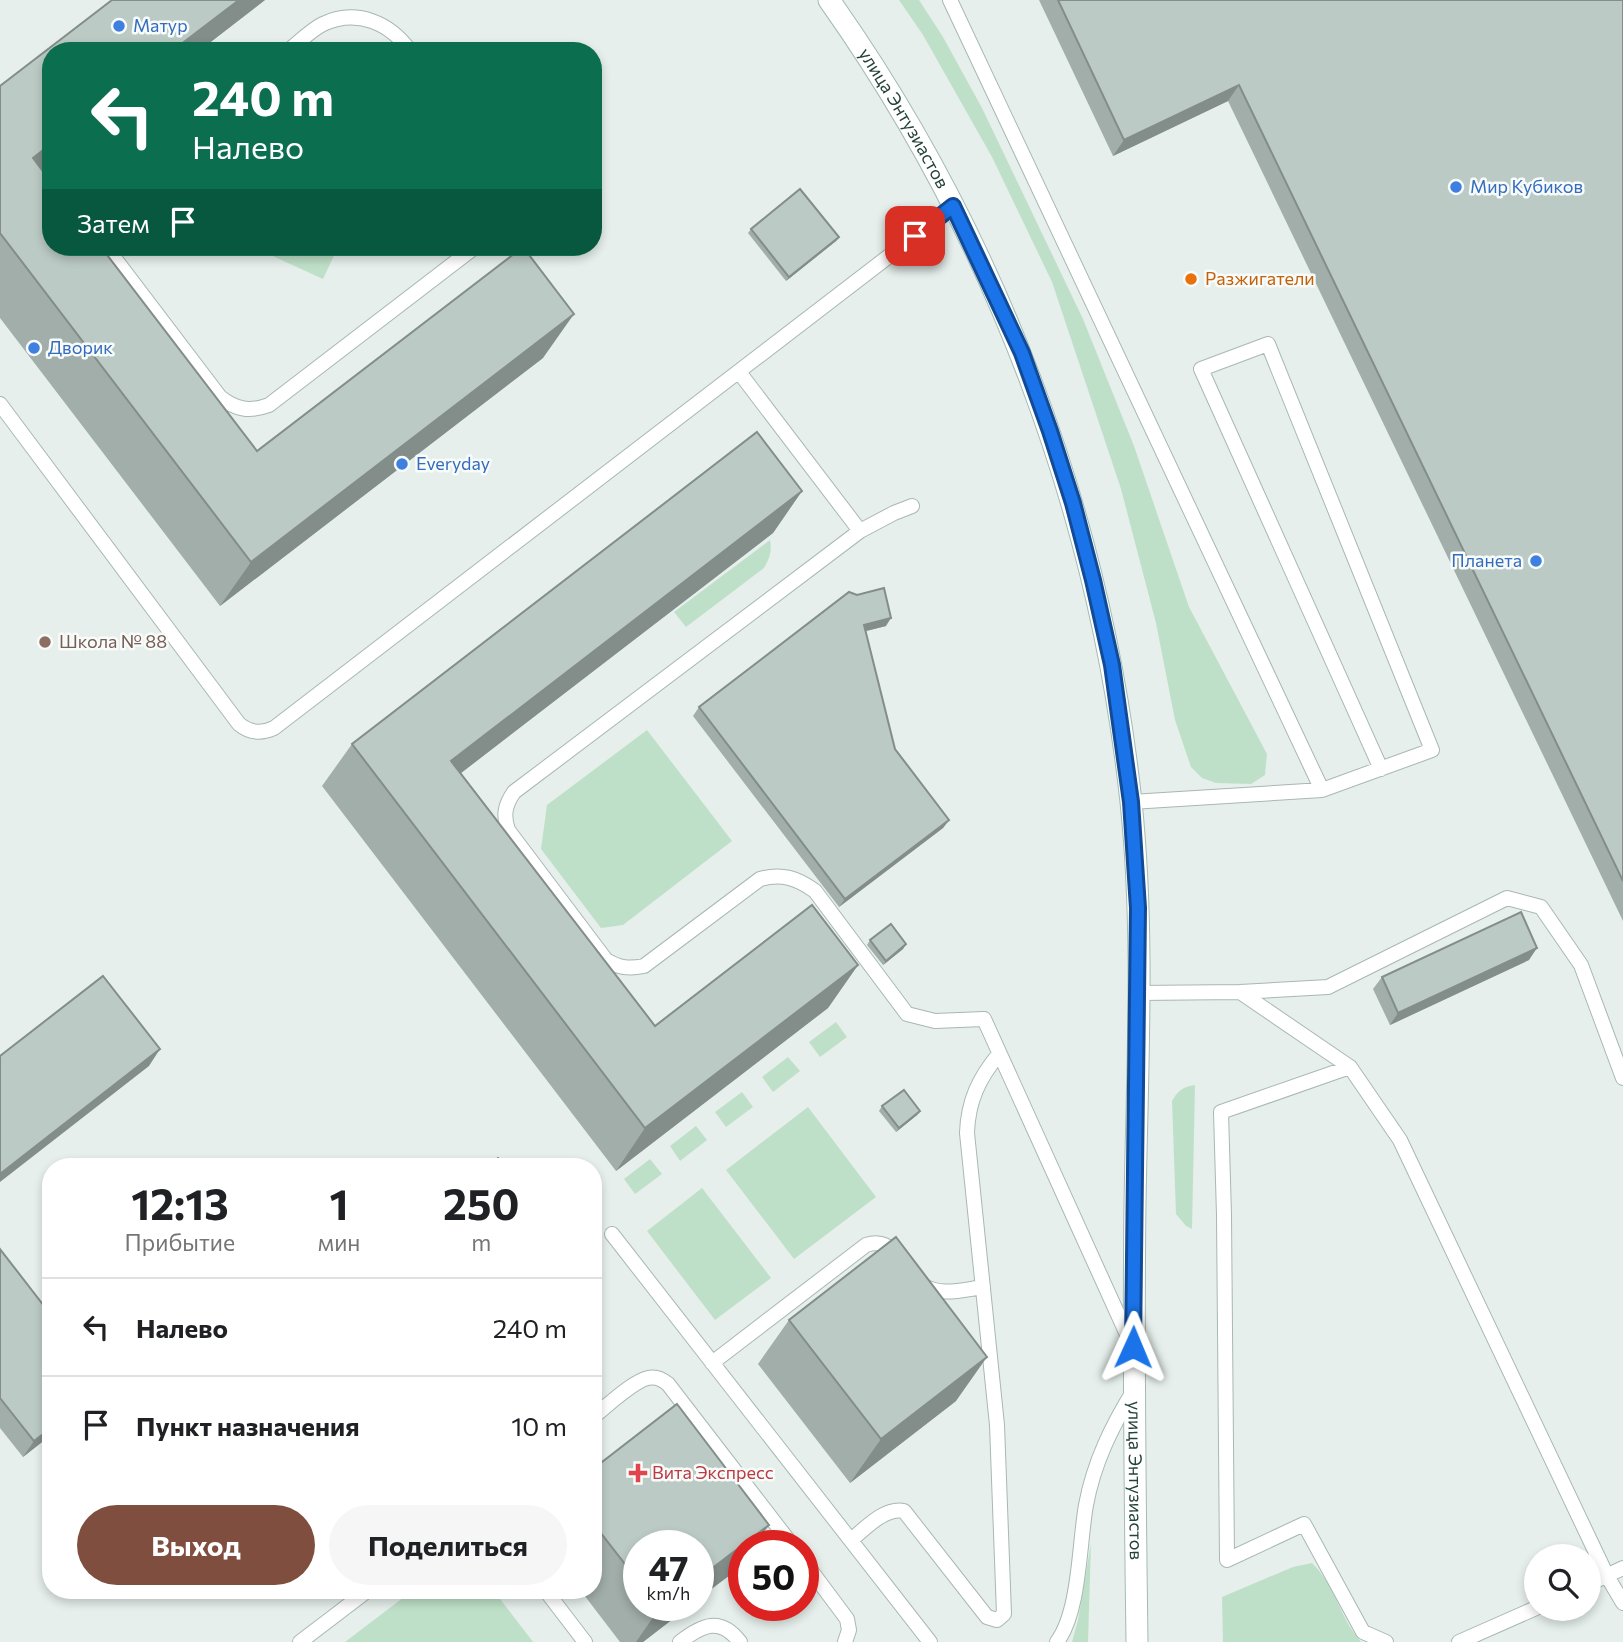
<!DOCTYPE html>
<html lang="ru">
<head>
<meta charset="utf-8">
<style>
	body { margin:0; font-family:Commissioner,sans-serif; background:#f6f6f6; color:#202124; height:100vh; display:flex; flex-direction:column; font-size:26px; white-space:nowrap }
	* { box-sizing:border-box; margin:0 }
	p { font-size:23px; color:#757577 }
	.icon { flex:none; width:38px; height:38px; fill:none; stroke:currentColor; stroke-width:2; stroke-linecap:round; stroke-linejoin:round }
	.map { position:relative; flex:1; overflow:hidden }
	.sheet { position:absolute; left:42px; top:1158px; width:560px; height:441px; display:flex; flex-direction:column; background:#fff; border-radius:28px; box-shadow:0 4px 10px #0003 }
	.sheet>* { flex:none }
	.guide { position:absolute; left:42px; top:42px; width:560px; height:214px; border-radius:28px; box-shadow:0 4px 10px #0003; background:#0b6e4f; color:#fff; overflow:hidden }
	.controls { position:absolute; left:1524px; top:1544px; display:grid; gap:14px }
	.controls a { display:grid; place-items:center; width:77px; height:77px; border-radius:50%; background:#fff; box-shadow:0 4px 10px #0003; font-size:35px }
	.speed { position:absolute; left:623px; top:1530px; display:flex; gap:14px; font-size:35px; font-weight:700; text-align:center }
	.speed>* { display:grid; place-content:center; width:91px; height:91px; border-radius:50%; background:#fff; box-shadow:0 4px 10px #0003; line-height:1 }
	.speed small { font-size:18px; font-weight:400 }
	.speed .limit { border:10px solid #d22; background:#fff; color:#111 }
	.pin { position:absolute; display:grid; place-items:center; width:60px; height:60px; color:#fff; margin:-30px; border-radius:14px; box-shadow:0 4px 10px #0006 }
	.me { position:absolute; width:77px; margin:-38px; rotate:1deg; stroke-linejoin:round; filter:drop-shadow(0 0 5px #0008) }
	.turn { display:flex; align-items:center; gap:24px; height:147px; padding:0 35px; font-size:32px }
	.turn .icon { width:91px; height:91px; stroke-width:2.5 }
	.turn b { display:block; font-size:49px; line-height:60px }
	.then { display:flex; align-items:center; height:66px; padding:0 35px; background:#0003; gap:14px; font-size:26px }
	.eta { display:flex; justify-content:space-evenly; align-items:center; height:119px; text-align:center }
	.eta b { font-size:42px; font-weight:700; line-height:49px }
	.primary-button { display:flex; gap:14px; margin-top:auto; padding:14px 35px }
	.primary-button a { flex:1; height:80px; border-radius:42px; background:#7f4e3f; color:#fff; font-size:28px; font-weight:700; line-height:80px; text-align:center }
	.primary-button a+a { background:#f6f6f6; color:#202124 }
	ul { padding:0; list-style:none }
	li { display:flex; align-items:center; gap:21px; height:98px; padding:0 35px; border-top:2px solid #e0e0e0 }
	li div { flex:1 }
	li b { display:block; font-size:26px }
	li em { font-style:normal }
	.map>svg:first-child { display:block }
</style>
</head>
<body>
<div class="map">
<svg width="1623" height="1642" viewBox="0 0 1623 1642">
	<rect width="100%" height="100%" fill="#e6efeb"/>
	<path fill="#bfe0c8" d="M 899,0 L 919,0 L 943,37 L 982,108 L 1083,319 L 1134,446 L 1189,607 L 1267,754 L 1265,775 L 1251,784 L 1216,783 L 1202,778 L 1191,767 L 1175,720 L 1156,623 L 1121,489 L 1052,282 L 992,157 L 923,35 Z
		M 253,247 L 338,247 L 323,279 Z
		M 770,540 C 772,551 770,558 764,568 L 686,627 L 674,612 Z
		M 647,730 L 732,841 L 623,925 L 601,928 L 541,849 L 547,805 Z
		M 836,1022 L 847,1037 L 820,1057 L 809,1042 Z
		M 788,1057 L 800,1071 L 773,1092 L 762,1077 Z
		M 1195,1085 L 1192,1229 L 1186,1226 L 1176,1214 L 1172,1101 C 1178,1090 1183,1087 1195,1085 Z
		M 742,1092 L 753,1107 L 726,1127 L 715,1112 Z
		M 808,1107 L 876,1197 L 794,1259 L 726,1170 Z
		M 696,1126 L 707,1140 L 680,1161 L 670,1146 Z
		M 650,1159 L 662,1174 L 635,1194 L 624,1179 Z
		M 702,1188 L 771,1278 L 715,1320 L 647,1231 Z
		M 1091,1543 L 1088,1642 L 1072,1642 L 1078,1620 Z
		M 1312,1563 C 1335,1585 1340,1618 1361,1642 L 1223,1642 L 1222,1597 L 1293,1567 Z
		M 412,1591 L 494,1591 L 533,1642 L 345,1642 Z"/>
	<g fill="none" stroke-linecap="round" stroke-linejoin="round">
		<g stroke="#a8b8b2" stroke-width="16">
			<path id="lane" d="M 950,0 L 1322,790
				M 288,51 C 299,42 311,30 323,24 C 357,8 390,23 410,51
				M 106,247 L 220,397 C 236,410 250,412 269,405 L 475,247
				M 739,372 L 860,531
				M 0,404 L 239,724 C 250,733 261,734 274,728 L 953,207
				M 912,506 L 894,513 L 860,531 L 514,792 C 505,805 503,815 508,830 L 606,960 C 619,968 629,969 644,966 L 760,879 C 782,873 797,878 815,891 L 907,1014 L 935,1021 L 984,1019 L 1130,1341
				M 1131,802 L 1322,790 L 1432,750 L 1268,344 L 1201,369 L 1381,769
				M 1240,992 L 1328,987 L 1507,898 L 1541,907 L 1581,965 L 1623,1078
				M 1138,993 L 1240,992 L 1350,1067 L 1400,1140 L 1607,1576 L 1623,1603
				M 1350,1067 L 1221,1112 L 1224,1215 L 1227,1560 L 1304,1524 L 1363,1632 L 1386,1642
				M 612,1234 L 930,1642
				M 921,1284 C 940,1297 961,1290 983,1287
				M 712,1363 L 866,1245 C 881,1240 890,1246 899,1258
				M 593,1417 C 606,1407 633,1381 648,1378 C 656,1376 662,1379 668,1384 L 792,1545
				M 851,1540 C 865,1529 884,1507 904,1511 L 987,1617 L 997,1620 L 1004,1614 L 997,1425 L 967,1133 C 968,1101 979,1078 999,1054
				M 803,1560 L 847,1619 L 849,1630 L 845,1642
				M 1589,1584 L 1623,1568
				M 546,1591 L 585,1642
				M 300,1642 L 367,1591
				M 680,1642 C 702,1625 720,1616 740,1642
				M 1057,1642 C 1080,1611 1079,1544 1086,1505 C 1094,1462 1112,1426 1134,1390
				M 1459,1642 L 1536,1608"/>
		</g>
		<g stroke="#a4bbb3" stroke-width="23">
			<g id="secondary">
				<path id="s1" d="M 829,0 C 996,236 1100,514 1131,802 C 1145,935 1137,1071 1135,1205 C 1133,1351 1135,1496 1137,1642"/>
			</g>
		</g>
		<use href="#lane" stroke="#fff" stroke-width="14"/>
		<use href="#secondary" stroke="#fff" stroke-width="21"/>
	</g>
	<path fill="#a1aea9" d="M 112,0 L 265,0 L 199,51 L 51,51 L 51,165 L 43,171 L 257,451 L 543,358 L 220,606 L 0,318 L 0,86 Z
		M 1039,0 L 1623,0 L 1623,921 L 1228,101 L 1113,156 Z
		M 751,229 L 839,237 L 836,241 L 786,281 L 748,233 Z
		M 802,491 L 773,533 L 461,773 L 655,1026 L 858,965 L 828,1008 L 616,1171 L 322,786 L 352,744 Z
		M 849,592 L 886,626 L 866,631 L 895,749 L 949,820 L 943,828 L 839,907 L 693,716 L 699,707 Z
		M 870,940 L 906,944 L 903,949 L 883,965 L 867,945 Z
		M 1529,960 L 1390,1025 L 1373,989 L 1382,977 Z
		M 882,1106 L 920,1111 L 917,1115 L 896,1132 L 879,1111 Z
		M 0,1249 L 51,1315 L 51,1435 L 23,1457 L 0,1428 Z
		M 789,1320 L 956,1401 L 850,1483 L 758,1364 Z
		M 593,1469 L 769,1525 L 754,1545 L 744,1545 L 744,1560 L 738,1569 L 698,1599 L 698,1545 L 639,1545 L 639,1605 L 691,1605 L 643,1642 L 620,1642 L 581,1591 L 593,1591 Z
		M 133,1591 L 149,1591 L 139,1599 Z"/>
	<path fill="#838d89" d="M 239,0 L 265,0 L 199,51 L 172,51 Z
		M 1239,85 L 1228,101 L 1113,156 L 1124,140 Z
		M 51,144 L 51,165 L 2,202 L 33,158 Z
		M 839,237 L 836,241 L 786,281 L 789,277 Z
		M 574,314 L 543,358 L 220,606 L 251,562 Z
		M 802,491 L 773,533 L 422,803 L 451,761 Z
		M 891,618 L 886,626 L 858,633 L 864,625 Z
		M 949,820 L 943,828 L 839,907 L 845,899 Z
		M 906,944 L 903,949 L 883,965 L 886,961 Z
		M 1537,948 L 1529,960 L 1390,1025 L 1398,1013 Z
		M 858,965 L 828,1008 L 616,1171 L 645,1128 Z
		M 160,1049 L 149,1066 L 0,1182 L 0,1174 Z
		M 920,1111 L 917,1115 L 896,1132 L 899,1128 Z
		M 987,1357 L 956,1401 L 850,1483 L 881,1439 Z
		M 51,1428 L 51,1435 L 23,1457 L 34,1441 Z
		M 769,1525 L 754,1545 L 744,1545 L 744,1560 L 738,1569 L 698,1599 L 698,1579 Z
		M 145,1591 L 149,1591 L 139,1599 Z
		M 665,1605 L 691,1605 L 643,1642 L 636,1642 L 659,1609 Z"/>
	<path fill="#bbcac4" stroke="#838d89" stroke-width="2" d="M 112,0 L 239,0 L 172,51 L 51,51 L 51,144 L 33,158 L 51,182 L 51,247 L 101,247 L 257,451 L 523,247 L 574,314 L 251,562 L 0,233 L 0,86 Z
		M 1058,0 L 1623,0 L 1623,881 L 1239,85 L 1124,140 Z
		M 800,189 L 839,237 L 789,277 L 751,229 Z
		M 757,432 L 802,491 L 451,761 L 655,1026 L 812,905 L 858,965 L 645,1128 L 352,744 Z
		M 884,588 L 891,618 L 864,625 L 895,749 L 949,820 L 845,899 L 699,707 L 849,592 L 857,595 Z
		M 1521,912 L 1537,948 L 1398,1013 L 1382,977 Z
		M 891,924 L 906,944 L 886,961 L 870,940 Z
		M 103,976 L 160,1049 L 0,1174 L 0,1056 Z
		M 904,1090 L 920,1111 L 899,1128 L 882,1106 Z
		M 498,1158 L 506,1167 L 486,1167 Z
		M 896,1237 L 987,1357 L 881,1439 L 789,1320 Z
		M 0,1249 L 51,1315 L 51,1428 L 34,1441 L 0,1398 Z
		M 677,1404 L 769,1525 L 698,1579 L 698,1545 L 639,1545 L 639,1582 L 593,1523 L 593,1469 Z
		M 656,1605 L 665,1605 L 659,1609 Z"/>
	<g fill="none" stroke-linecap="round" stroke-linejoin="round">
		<g stroke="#114b97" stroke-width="18">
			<path id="route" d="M 915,236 L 953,206 L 1022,353 L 1050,431 L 1073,503 L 1093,580 L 1112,665 L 1131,802 L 1138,908 L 1133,1347"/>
		</g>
		<use href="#route" stroke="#1a73e8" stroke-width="12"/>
	</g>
	<g fill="#3f7fe0" stroke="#f7fbf9" stroke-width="2.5">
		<circle cx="119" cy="26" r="7"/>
		<circle cx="1456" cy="187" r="7"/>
		<circle cx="34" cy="348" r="7"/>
		<circle cx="402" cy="464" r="7"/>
		<circle cx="1536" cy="561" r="7"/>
	</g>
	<circle fill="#e8710a" stroke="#f7fbf9" stroke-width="2.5" cx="1191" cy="279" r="7"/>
	<circle fill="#8d6e63" stroke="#f7fbf9" stroke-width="2.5" cx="45" cy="642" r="7"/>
	<path fill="#e0444e" stroke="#f7fbf9" stroke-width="2.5" d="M634.5 1462.5h7v7h7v7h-7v7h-7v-7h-7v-7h7z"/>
	<g text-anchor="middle" stroke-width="5" stroke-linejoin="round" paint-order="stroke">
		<g font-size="18" fill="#366cbe" stroke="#f7fbf9" text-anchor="start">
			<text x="133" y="32">Матур</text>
			<text x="1470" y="193">Мир Кубиков</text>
			<text x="48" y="354">Дворик</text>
			<text x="416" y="470">Everyday</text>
			<text x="1522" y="567" text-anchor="end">Планета</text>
		</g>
		<g font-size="18" fill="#24423a" stroke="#f7fbf9">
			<text dy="6" stroke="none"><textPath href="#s1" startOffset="140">улица Энтузиастов</textPath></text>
			<text dy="6" stroke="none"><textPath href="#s1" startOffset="1545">улица Энтузиастов</textPath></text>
		</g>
		<g font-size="18" fill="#c56008" stroke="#f7fbf9" text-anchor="start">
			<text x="1205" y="285">Разжигатели</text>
		</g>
		<g font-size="18" fill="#785e54" stroke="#f7fbf9" text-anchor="start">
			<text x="59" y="648">Школа № 88</text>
		</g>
		<g font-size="18" fill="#be3a42" stroke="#f7fbf9" text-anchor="start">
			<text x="652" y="1479">Вита Экспресс</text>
		</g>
	</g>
</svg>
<div class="controls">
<a><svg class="icon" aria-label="search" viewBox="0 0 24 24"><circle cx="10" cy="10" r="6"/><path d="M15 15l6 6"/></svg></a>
</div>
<div class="speed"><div>47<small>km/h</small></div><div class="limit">50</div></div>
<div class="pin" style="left:915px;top:236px;background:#d93025"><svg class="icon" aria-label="arrive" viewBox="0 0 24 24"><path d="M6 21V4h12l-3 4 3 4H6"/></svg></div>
<svg class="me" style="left:1133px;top:1347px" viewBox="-20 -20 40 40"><path d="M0-17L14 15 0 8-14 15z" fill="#1a73e8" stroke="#fff" stroke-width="4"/></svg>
<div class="guide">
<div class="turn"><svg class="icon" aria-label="left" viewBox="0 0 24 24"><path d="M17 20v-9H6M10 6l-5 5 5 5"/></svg><div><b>240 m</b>Налево</div></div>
<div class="then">Затем<svg class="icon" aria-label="arrive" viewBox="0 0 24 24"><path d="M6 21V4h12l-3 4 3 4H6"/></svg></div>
</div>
<section class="sheet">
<div class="eta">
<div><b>12:13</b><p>Прибытие</p></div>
<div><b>1</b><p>мин</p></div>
<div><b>250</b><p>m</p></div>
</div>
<ul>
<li><svg class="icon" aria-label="left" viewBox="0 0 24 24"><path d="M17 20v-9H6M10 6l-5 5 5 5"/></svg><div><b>Налево</b></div><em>240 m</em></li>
<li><svg class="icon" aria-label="arrive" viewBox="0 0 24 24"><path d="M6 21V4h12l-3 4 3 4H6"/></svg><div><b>Пункт назначения</b></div><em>10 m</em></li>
</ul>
<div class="primary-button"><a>Выход</a><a>Поделиться</a></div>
</section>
</div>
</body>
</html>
